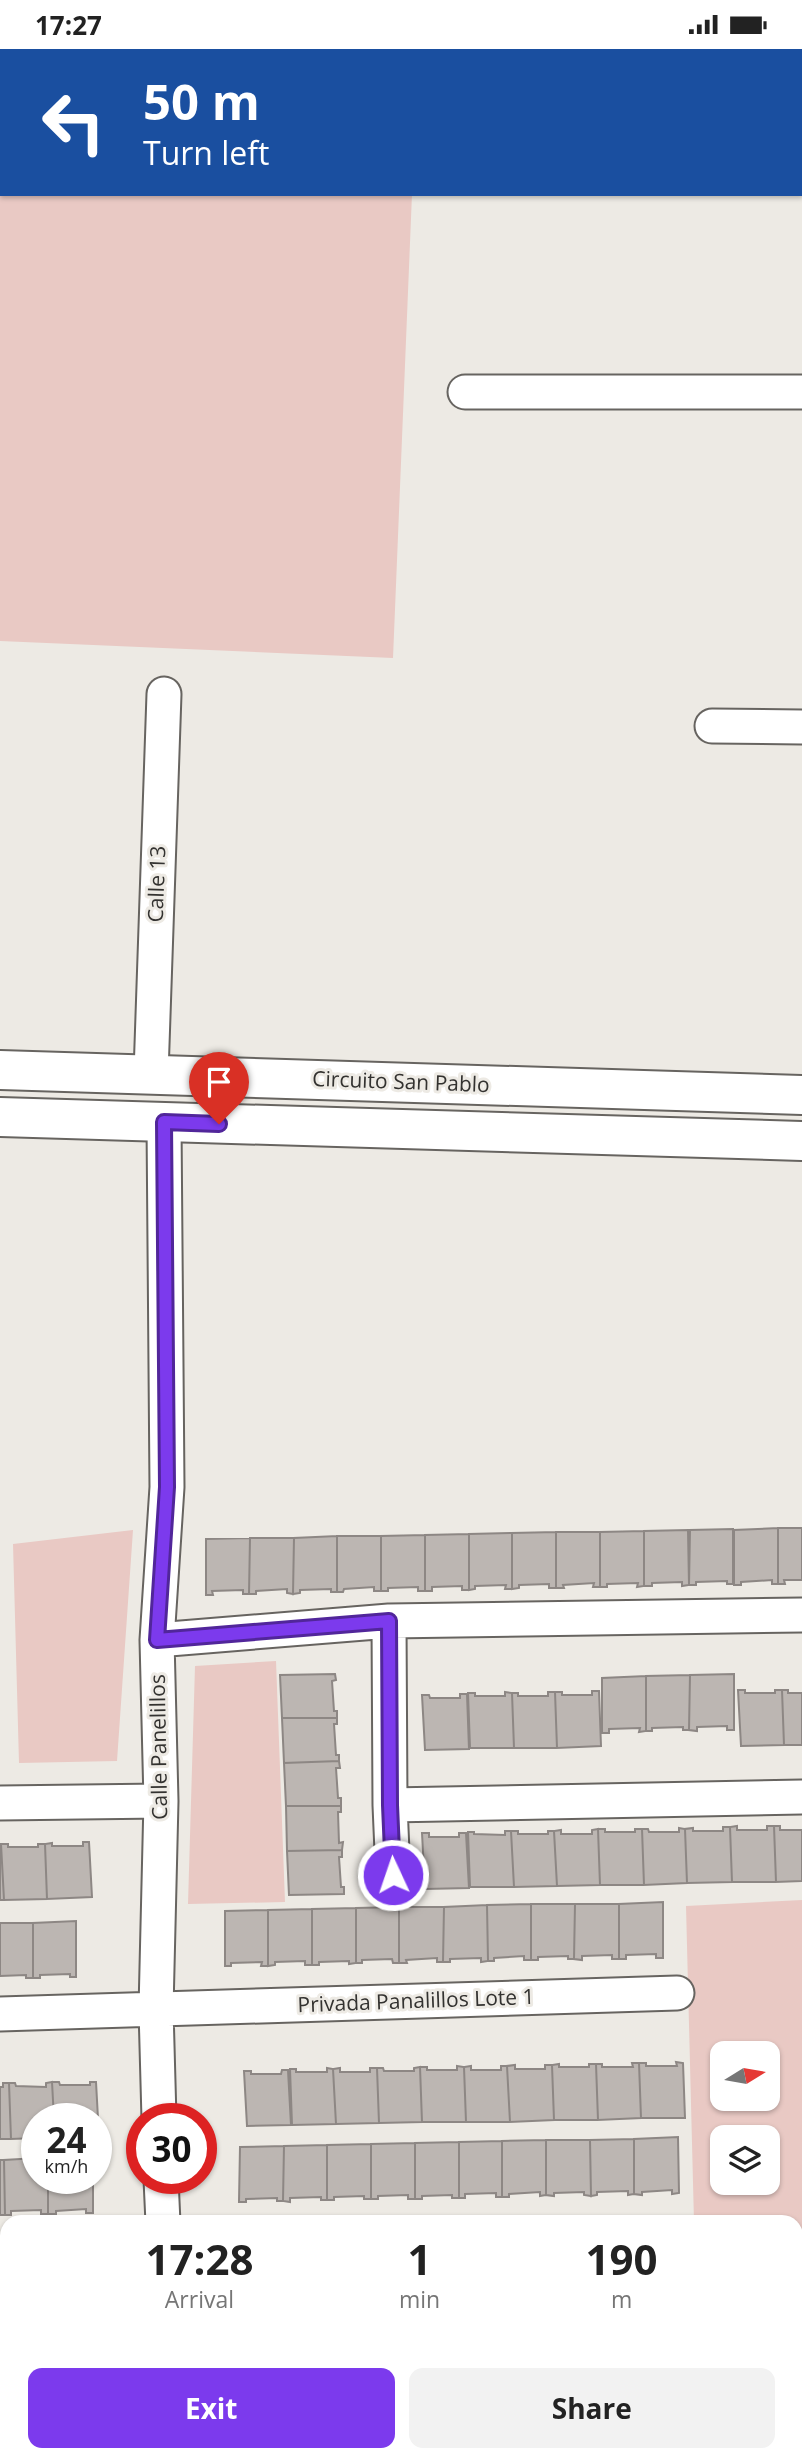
<!DOCTYPE html>
<html lang="en">
<head>
<meta charset="utf-8">
<style>
	body { margin:0; font-family:"Open Sans",sans-serif; background:#f2f2f2; color:#222; height:100vh; display:flex; flex-direction:column; font-size:26px; white-space:nowrap }
	* { box-sizing:border-box; margin:0 }
	p { font-size:23px; color:#767676 }
	.icon { flex:none; width:38px; height:38px; fill:none; stroke:currentColor; stroke-width:2; stroke-linecap:round; stroke-linejoin:round }
	.map { position:relative; flex:1; overflow:hidden }
	.details { position:absolute; left:0px; top:2166px; width:803px; height:247px; display:flex; flex-direction:column; background:#fff; border-radius:21px 21px 0 0; box-shadow:0 2px 5px #0004 }
	.details>* { flex:none }
	.banner { position:absolute; left:0px; top:0px; width:803px; height:147px; box-shadow:0 2px 5px #0004; background:#1a4fa0; color:#fff; overflow:hidden }
	.needle { width:46px; rotate:79deg }
	.fabs { position:absolute; left:710px; top:1992px; display:grid; gap:14px }
	.fabs a { display:grid; place-items:center; width:70px; height:70px; border-radius:14px; background:#fff; box-shadow:0 2px 5px #0004; font-size:35px }
	.speed { position:absolute; left:21px; top:2054px; display:flex; gap:14px; font-size:35px; font-weight:700; text-align:center }
	.speed>* { display:grid; place-content:center; width:91px; height:91px; border-radius:50%; background:#fff; box-shadow:0 2px 5px #0004; line-height:1 }
	.speed small { font-size:18px; font-weight:400 }
	.speed .limit { border:10px solid #d22; background:#fff; color:#111 }
	.pin { position:absolute; display:grid; place-items:center; width:60px; height:60px; color:#fff; margin:-72px -30px; border-radius:50% 50% 50% 0; rotate:-45deg; box-shadow:0 0 7px #0007 }
	.pin .icon { rotate:45deg }
	.me { position:absolute; width:77px; margin:-38px; rotate:357deg; stroke-linejoin:round; filter:drop-shadow(0 0 5px #0008) }
	.turn { display:flex; align-items:center; gap:24px; height:147px; padding:0 28px; font-size:32px }
	.turn .icon { width:91px; height:91px; stroke-width:2.5 }
	.turn b { display:block; font-size:49px; line-height:60px }
	.eta { display:flex; justify-content:space-evenly; align-items:center; height:119px; text-align:center }
	.eta b { font-size:42px; font-weight:700; line-height:49px }
	.button { display:flex; gap:14px; margin-top:auto; padding:14px 28px }
	.button a { flex:1; height:80px; border-radius:14px; background:#7c3aed; color:#fff; font-size:28px; font-weight:700; line-height:80px; text-align:center }
	.button a+a { background:#f2f2f2; color:#222 }
	.status { display:flex; justify-content:space-between; align-items:center; height:49px; padding:0 35px; background:#fff; direction:ltr }
	.status svg { height:19px; fill:currentColor }
	.map>svg:first-child { display:block }
</style>
</head>
<body>
<div class="status"><b>17:27</b><svg viewBox="0 0 49 12"><path d="M0 12V9h3v3zM5 12V6h3v6zM10 12V3h3v9zM15 12V0h3v12zM26 1h20v11H26zM47 4h2v5h-2z"/></svg></div>
<div class="map">
<svg width="802" height="2412" viewBox="0 0 802 2412">
	<rect width="100%" height="100%" fill="#edeae4"/>
	<path fill="#e9c9c4" fill-rule="evenodd" d="M 0,87 L 2,145 L 412,145 L 393,609 L 0,592 Z
		M 133,1481 L 117,1712 L 19,1714 L 13,1495 Z
		M 276,1612 L 285,1853 L 188,1855 L 195,1617 Z
		M 802,1851 L 802,2387 L 796,2387 L 796,2174 L 694,2173 L 686,1857 ZM 723,2004 L 768,2004 L 768,2049 L 723,2049 ZM 723,2088 L 768,2088 L 768,2133 L 723,2133 Z
		M 0,2347 L 7,2347 L 7,2406 L 13,2406 L 13,2410 L 0,2410 Z"/>
	<path fill="#bcb6b2" stroke="#8d8784" stroke-width="2" d="M 778,1479 L 802,1479 L 802,1531 L 784,1531 L 785,1535 L 778,1535 Z
		M 778,1479 L 778,1535 L 772,1535 L 772,1531 L 741,1533 L 741,1536 L 734,1536 L 734,1481 Z
		M 733,1480 L 733,1535 L 727,1535 L 727,1532 L 696,1533 L 696,1536 L 689,1536 L 690,1481 Z
		M 688,1481 L 689,1536 L 682,1537 L 682,1533 L 652,1534 L 652,1537 L 644,1537 L 644,1482 Z
		M 644,1482 L 644,1537 L 637,1538 L 638,1534 L 607,1535 L 607,1538 L 600,1538 L 600,1483 Z
		M 556,1483 L 600,1483 L 600,1538 L 593,1538 L 594,1534 L 563,1536 L 564,1539 L 556,1539 Z
		M 556,1483 L 556,1539 L 549,1539 L 549,1535 L 519,1536 L 519,1539 L 512,1540 L 512,1484 Z
		M 512,1484 L 512,1540 L 505,1540 L 506,1536 L 475,1537 L 475,1540 L 469,1541 L 469,1485 Z
		M 469,1485 L 469,1541 L 462,1541 L 462,1537 L 432,1538 L 432,1542 L 425,1542 L 425,1486 Z
		M 425,1486 L 425,1542 L 418,1542 L 418,1538 L 388,1539 L 388,1542 L 381,1542 L 381,1487 Z
		M 337,1487 L 381,1487 L 381,1542 L 374,1542 L 374,1538 L 344,1540 L 343,1543 L 337,1543 Z
		M 337,1487 L 337,1543 L 331,1543 L 331,1540 L 300,1541 L 300,1544 L 293,1545 L 294,1489 Z
		M 250,1489 L 294,1489 L 293,1545 L 287,1544 L 287,1540 L 256,1542 L 256,1545 L 249,1545 Z
		M 250,1489 L 249,1545 L 243,1545 L 243,1541 L 212,1542 L 213,1546 L 206,1546 L 206,1490 Z
		M 335,1625 L 336,1631 L 332,1632 L 334,1662 L 337,1662 L 337,1669 L 282,1669 L 280,1626 Z
		M 734,1625 L 734,1681 L 727,1681 L 727,1677 L 697,1678 L 697,1682 L 689,1681 L 690,1626 Z
		M 690,1626 L 689,1681 L 683,1681 L 683,1678 L 652,1679 L 652,1682 L 646,1682 L 646,1627 Z
		M 646,1627 L 646,1682 L 639,1683 L 640,1679 L 609,1680 L 609,1684 L 602,1684 L 602,1629 Z
		M 738,1641 L 745,1641 L 745,1644 L 775,1644 L 775,1641 L 782,1641 L 784,1696 L 741,1697 Z
		M 782,1641 L 788,1641 L 788,1644 L 802,1644 L 802,1696 L 784,1696 Z
		M 592,1642 L 599,1642 L 601,1697 L 557,1699 L 555,1643 L 562,1643 L 562,1646 L 592,1646 Z
		M 505,1643 L 512,1644 L 514,1699 L 470,1699 L 468,1644 L 475,1644 L 475,1647 L 505,1647 Z
		M 548,1643 L 555,1643 L 557,1699 L 514,1699 L 512,1644 L 518,1644 L 518,1647 L 548,1647 Z
		M 460,1645 L 467,1645 L 469,1700 L 425,1701 L 422,1646 L 429,1646 L 430,1649 L 460,1649 Z
		M 282,1669 L 337,1669 L 337,1675 L 334,1675 L 336,1706 L 339,1706 L 339,1712 L 284,1714 Z
		M 339,1712 L 340,1719 L 336,1719 L 338,1749 L 341,1749 L 341,1757 L 286,1757 L 284,1714 Z
		M 286,1757 L 341,1757 L 341,1763 L 338,1763 L 339,1794 L 343,1793 L 342,1801 L 287,1802 Z
		M 737,1777 L 737,1781 L 767,1781 L 767,1777 L 774,1777 L 776,1833 L 732,1833 L 730,1778 Z
		M 774,1777 L 780,1777 L 780,1781 L 802,1781 L 802,1832 L 776,1833 Z
		M 723,1778 L 730,1778 L 732,1833 L 687,1834 L 685,1780 L 693,1779 L 693,1782 L 723,1782 Z
		M 679,1779 L 685,1780 L 687,1834 L 644,1836 L 642,1780 L 648,1780 L 649,1783 L 679,1783 Z
		M 598,1780 L 600,1836 L 557,1837 L 554,1782 L 561,1781 L 561,1785 L 592,1785 L 592,1781 Z
		M 598,1780 L 605,1780 L 605,1783 L 635,1783 L 635,1780 L 642,1780 L 644,1836 L 600,1836 Z
		M 505,1782 L 511,1782 L 514,1838 L 470,1838 L 468,1783 L 474,1783 L 474,1785 L 505,1786 Z
		M 511,1782 L 518,1782 L 518,1785 L 548,1785 L 548,1782 L 554,1782 L 557,1837 L 514,1838 Z
		M 422,1784 L 429,1784 L 429,1788 L 459,1788 L 459,1784 L 466,1784 L 469,1839 L 425,1840 Z
		M 83,1793 L 89,1793 L 92,1848 L 47,1850 L 45,1795 L 52,1794 L 52,1797 L 83,1797 Z
		M 0,1795 L 1,1795 L 4,1851 L 0,1851 Z
		M 1,1795 L 8,1795 L 8,1798 L 38,1798 L 38,1795 L 45,1795 L 47,1850 L 4,1851 Z
		M 342,1801 L 342,1808 L 339,1808 L 341,1838 L 344,1838 L 344,1845 L 289,1846 L 287,1802 Z
		M 663,1853 L 663,1909 L 656,1909 L 656,1905 L 626,1906 L 626,1910 L 619,1910 L 619,1855 Z
		M 531,1855 L 575,1855 L 574,1910 L 568,1910 L 568,1907 L 538,1908 L 538,1911 L 531,1911 Z
		M 531,1855 L 531,1911 L 524,1911 L 524,1907 L 494,1909 L 494,1912 L 488,1912 L 487,1856 Z
		M 575,1855 L 619,1855 L 619,1910 L 612,1910 L 612,1906 L 582,1907 L 582,1911 L 574,1910 Z
		M 487,1856 L 488,1912 L 481,1913 L 481,1909 L 450,1910 L 450,1913 L 443,1913 L 444,1858 Z
		M 399,1858 L 444,1858 L 443,1913 L 437,1913 L 437,1909 L 406,1911 L 407,1914 L 399,1914 Z
		M 399,1858 L 399,1914 L 393,1914 L 392,1910 L 362,1911 L 362,1914 L 356,1914 L 356,1859 Z
		M 356,1859 L 356,1914 L 349,1915 L 349,1912 L 319,1913 L 319,1916 L 312,1916 L 312,1860 Z
		M 312,1860 L 312,1916 L 305,1916 L 305,1912 L 275,1913 L 275,1916 L 268,1917 L 268,1861 Z
		M 268,1861 L 268,1917 L 261,1917 L 262,1913 L 231,1914 L 231,1917 L 225,1917 L 225,1862 Z
		M 76,1872 L 76,1928 L 70,1928 L 70,1925 L 40,1926 L 40,1929 L 33,1929 L 33,1874 Z
		M 0,1874 L 33,1874 L 33,1929 L 26,1929 L 26,1926 L 0,1927 Z
		M 676,2013 L 683,2014 L 685,2069 L 641,2069 L 639,2014 L 646,2014 L 646,2017 L 677,2017 Z
		M 632,2014 L 639,2014 L 641,2069 L 598,2071 L 596,2015 L 602,2015 L 602,2018 L 633,2018 Z
		M 559,2015 L 559,2018 L 589,2018 L 589,2015 L 596,2015 L 598,2071 L 554,2071 L 552,2016 Z
		M 515,2016 L 515,2020 L 545,2020 L 545,2016 L 552,2016 L 554,2071 L 510,2073 L 507,2017 Z
		M 457,2017 L 464,2018 L 466,2073 L 422,2073 L 420,2018 L 427,2018 L 427,2021 L 457,2021 Z
		M 471,2017 L 471,2021 L 501,2021 L 501,2017 L 507,2017 L 510,2073 L 466,2073 L 464,2018 Z
		M 420,2018 L 422,2073 L 379,2074 L 377,2019 L 383,2019 L 384,2022 L 414,2022 L 414,2019 Z
		M 327,2019 L 333,2020 L 336,2075 L 292,2076 L 290,2020 L 296,2020 L 296,2023 L 327,2023 Z
		M 340,2019 L 340,2023 L 370,2023 L 370,2019 L 377,2019 L 379,2074 L 336,2075 L 333,2020 Z
		M 282,2021 L 288,2021 L 291,2076 L 247,2077 L 244,2022 L 251,2022 L 251,2025 L 281,2025 Z
		M 52,2033 L 54,2070 L 37,2070 L 37,2089 L 11,2090 L 9,2034 L 15,2034 L 16,2037 L 46,2038 L 46,2034 Z
		M 52,2033 L 59,2033 L 60,2036 L 90,2036 L 90,2033 L 96,2033 L 99,2088 L 96,2088 L 96,2070 L 54,2070 Z
		M 3,2034 L 9,2034 L 11,2090 L 0,2090 L 0,2038 L 3,2038 Z
		M 678,2088 L 679,2144 L 672,2145 L 672,2141 L 642,2143 L 642,2146 L 634,2145 L 634,2090 Z
		M 634,2090 L 634,2145 L 628,2146 L 628,2142 L 597,2143 L 597,2146 L 591,2147 L 590,2091 Z
		M 546,2091 L 546,2146 L 540,2147 L 540,2143 L 509,2145 L 509,2148 L 502,2148 L 502,2092 Z
		M 546,2091 L 590,2091 L 591,2147 L 584,2146 L 584,2143 L 554,2144 L 554,2147 L 546,2146 Z
		M 502,2092 L 502,2148 L 496,2148 L 496,2144 L 465,2145 L 465,2149 L 459,2149 L 459,2093 Z
		M 459,2093 L 459,2149 L 452,2149 L 452,2146 L 422,2147 L 422,2150 L 415,2150 L 415,2094 Z
		M 415,2094 L 415,2150 L 408,2150 L 408,2146 L 378,2147 L 378,2150 L 371,2150 L 371,2095 Z
		M 371,2095 L 371,2150 L 364,2150 L 364,2147 L 334,2148 L 334,2151 L 327,2151 L 327,2096 Z
		M 327,2096 L 327,2151 L 321,2151 L 321,2148 L 290,2149 L 290,2153 L 283,2152 L 284,2097 Z
		M 284,2097 L 283,2152 L 277,2152 L 277,2149 L 246,2150 L 246,2153 L 239,2153 L 240,2098 Z
		M 37,2109 L 37,2130 L 48,2130 L 48,2165 L 41,2165 L 41,2161 L 11,2162 L 11,2166 L 5,2166 L 4,2111 Z
		M 0,2111 L 4,2111 L 5,2166 L 0,2166 Z
		M 48,2130 L 93,2130 L 93,2164 L 86,2164 L 86,2160 L 56,2162 L 56,2165 L 48,2165 Z
		M 0,2265 L 7,2265 L 7,2318 L 0,2318 Z
		M 802,2405 L 802,2412 L 790,2412 L 790,2406 Z
		M 40,2406 L 92,2406 L 92,2412 L 41,2412 Z
		M 232,2406 L 284,2406 L 284,2412 L 232,2412 Z
		M 323,2406 L 378,2406 L 379,2410 L 323,2412 Z
		M 475,2406 L 531,2406 L 531,2412 L 475,2412 Z
		M 561,2406 L 616,2406 L 616,2412 L 561,2412 Z
		M 769,2410 L 769,2412 L 714,2412 L 714,2411 Z"/>
	<g fill="none" stroke-linecap="round" stroke-linejoin="round">
		<g stroke="#676460" stroke-width="37">
			<path id="street" d="M 205,2 L 205,0
				M 465,343 L 802,343
				M 712,677 L 802,678
				M 151,1025 L 164,645
				M 389,1572 L 390,1756 L 393,1826
				M 157,1591 L 389,1572 L 802,1566
				M 0,1754 L 161,1752
				M 390,1756 L 802,1748
				M 0,1965 L 677,1944
				M 159,2070 L 156,1960 L 161,1752 L 157,1591 L 167,1438 L 164,1074
				M 161,2130 L 163,2174
				M 0,2216 L 7,2215
				M 165,2406 L 165,2412"/>
		</g>
		<g stroke="#676460" stroke-width="42">
			<path id="secondary" d="M 0,1021 L 802,1046
				M 0,1068 L 802,1092"/>
		</g>
		<use href="#street" stroke="#fff" stroke-width="33"/>
		<use href="#secondary" stroke="#fff" stroke-width="38"/>
	</g>
	<g fill="none" stroke-linecap="round" stroke-linejoin="round">
		<g stroke="#51269a" stroke-width="18">
			<path id="route" d="M 219,1075 L 164,1073 L 167,1438 L 157,1591 L 389,1572 L 390,1756 L 393,1826"/>
		</g>
		<use href="#route" stroke="#7c3aed" stroke-width="12"/>
	</g>
	<g text-anchor="middle" stroke-width="6" stroke-linejoin="round" paint-order="stroke">
		<g font-size="21" fill="#333230" stroke="#edeae4">
			<text transform="translate(157 835) rotate(-88)" y="7">Calle 13</text>
			<text transform="translate(401 1033) rotate(2)" y="7">Circuito San Pablo</text>
			<text transform="translate(159 1698) rotate(-91)" y="7">Calle Panelillos</text>
			<text transform="translate(416 1952) rotate(-2)" y="7">Privada Panalillos Lote 1</text>
		</g>
	</g>
</svg>
<div class="fabs">
<a><svg class="needle" viewBox="-14 -14 28 28"><path d="M0-13l5 13h-10z" fill="#e53935"/><path d="M0 13l5-13h-10z" fill="#767676"/></svg></a>
<a><svg class="icon" aria-label="layers" viewBox="0 0 24 24"><path d="M12 4l9 5-9 5-9-5zM3 14l9 5 9-5"/></svg></a>
</div>
<div class="speed"><div>24<small>km/h</small></div><div class="limit">30</div></div>
<div class="pin" style="left:219px;top:1075px;background:#d93025"><svg class="icon" aria-label="arrive" viewBox="0 0 24 24"><path d="M6 21V4h12l-3 4 3 4H6"/></svg></div>
<svg class="me" style="left:393px;top:1826px" viewBox="-20 -20 40 40"><circle r="17" fill="#7c3aed" stroke="#fff" stroke-width="3"/><path d="M0-11L8 9 0 5-8 9z" fill="#fff"/></svg>
<div class="banner">
<div class="turn"><svg class="icon" aria-label="left" viewBox="0 0 24 24"><path d="M17 20v-9H6M10 6l-5 5 5 5"/></svg><div><b>50 m</b>Turn left</div></div>
</div>
<section class="details">
<div class="eta">
<div><b>17:28</b><p>Arrival</p></div>
<div><b>1</b><p>min</p></div>
<div><b>190</b><p>m</p></div>
</div>
<div class="button"><a>Exit</a><a>Share</a></div>
</section>
</div>
</body>
</html>
